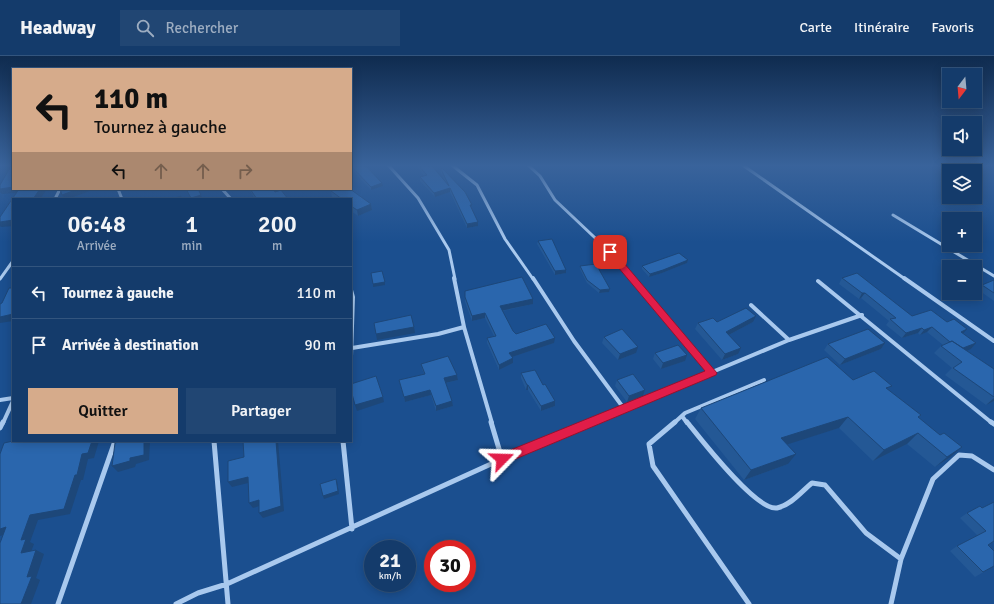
<!DOCTYPE html>
<html lang="fr">
<head>
<meta charset="utf-8">
<style>
	body { margin:0; font-family:Signika,sans-serif; background:#214673; color:#f1f3f6; height:100vh; display:flex; flex-direction:column; font-size:15px; white-space:nowrap }
	* { box-sizing:border-box; margin:0 }
	p { font-size:13px; color:#9dadc1 }
	.icon { flex:none; width:22px; height:22px; fill:none; stroke:currentColor; stroke-width:2; stroke-linecap:round; stroke-linejoin:round }
	.map { position:relative; flex:1; overflow:hidden }
	.details { position:absolute; left:12px; top:142px; width:340px; height:244px; display:flex; flex-direction:column; background:#143b6b; border-radius:0px; box-shadow:0 2px 10px #0003,0 0 0 1px #33557e }
	.details>* { flex:none }
	.hud { position:absolute; left:12px; top:12px; width:340px; height:122px; border-radius:0px; box-shadow:0 2px 10px #0003,0 0 0 1px #33557e; background:#d6ab8b; color:#111; overflow:hidden }
	.needle { width:26px; rotate:196deg }
	.controls { position:absolute; left:942px; top:12px; display:grid; gap:8px }
	.controls a { display:grid; place-items:center; width:40px; height:40px; border-radius:0px; background:#143b6b; box-shadow:0 2px 10px #0003,0 0 0 1px #33557e; font-size:20px }
	.speed { position:absolute; left:364px; top:484px; display:flex; gap:8px; font-size:20px; font-weight:700; text-align:center }
	.speed>* { display:grid; place-content:center; width:52px; height:52px; border-radius:50%; background:#143b6b; box-shadow:0 2px 10px #0003,0 0 0 1px #33557e; line-height:1 }
	.speed small { font-size:10px; font-weight:400 }
	.speed .limit { border:6px solid #d22; background:#fff; color:#111 }
	.pin { position:absolute; display:grid; place-items:center; width:34px; height:34px; color:#fff; margin:-17px; border-radius:8px; box-shadow:0 2px 6px #0006 }
	.me { position:absolute; width:44px; margin:-22px; rotate:68deg; stroke-linejoin:round; filter:drop-shadow(0 0 3px #0008) }
	.turn { display:flex; align-items:center; gap:14px; height:84px; padding:0 16px; font-size:18px }
	.turn .icon { width:52px; height:52px; stroke-width:2.5 }
	.turn b { display:block; font-size:28px; line-height:34px }
	.lanes { display:flex; align-items:center; height:38px; padding:0 16px; background:#0003; justify-content:center; gap:20px; direction:ltr }
	.lanes .off { opacity:.35 }
	.eta { display:flex; justify-content:space-evenly; align-items:center; height:68px; text-align:center }
	.eta b { font-size:24px; font-weight:600; line-height:28px }
	.button { display:flex; gap:8px; margin-top:auto; padding:8px 16px }
	.button a { flex:1; height:46px; border-radius:0px; background:#d6ab8b; color:#111; font-size:16px; font-weight:600; line-height:46px; text-align:center }
	.button a+a { background:#214673; color:#f1f3f6 }
	ul { padding:0; list-style:none }
	li { display:flex; align-items:center; gap:12px; height:52px; padding:0 16px; border-top:1px solid #33557e }
	li div { flex:1 }
	li b { display:block; font-size:15px }
	li em { font-style:normal }
	header { display:flex; align-items:center; gap:24px; box-sizing:border-box; height:56px; padding:0 20px; background:#143b6b; border-bottom:1px solid #33557e }
	header strong { font-size:19px }
	nav { display:flex; gap:22px; margin-inline-start:auto; font-size:14px }
	.search { width:280px; height:36px; background:#214673; display:flex; align-items:center; gap:10px; box-sizing:border-box; padding:0 14px; border-radius:0px; color:#9dadc1; font-size:15px }
	.map>svg:first-child { display:block }
</style>
</head>
<body>
<header>
<strong>Headway</strong>
<div class="search"><svg class="icon" aria-label="search" viewBox="0 0 24 24"><circle cx="10" cy="10" r="6"/><path d="M15 15l6 6"/></svg>Rechercher</div>
<nav><a>Carte</a><a>Itinéraire</a><a>Favoris</a></nav>
</header>
<div class="map">
<svg width="994" height="548" viewBox="0 0 994 548">
	<rect width="100%" height="100%" fill="#1b4f8f"/>
	<g fill="none" stroke-linecap="round" stroke-linejoin="round">
		<path stroke="#a9c9ee" stroke-width="3" d="M 389,110 L 418,142 L 449,194 L 455,223
			M 453,110 L 477,129 L 505,183 L 533,223
			M 529,110 L 540,120 L 555,144 L 610,196 L 633,223
			M 744,110 L 905,223
			M 118,133 L 122,143
			M 222,133 L 231,143
			M 55,143 L 60,133
			M 893,159 L 994,220
			M 0,223 L 13,205"/>
		<path stroke="#a9c9ee" stroke-width="4" d="M 454,222 L 464,271
			M 533,222 L 574,285 L 625,354
			M 632,222 L 712,317
			M 904,222 L 994,285
			M 818,225 L 992,367
			M 351,234 L 353,241 L 351,300
			M 751,249 L 789,284
			M 352,292 L 438,278 L 464,271 L 492,367
			M 0,344 L 13,342
			M 682,360 L 687,367
			M 3,367 L 13,345
			M 590,367 L 789,284 L 862,259
			M 674,367 L 685,357 L 764,324"/>
		<path stroke="#a9c9ee" stroke-width="5" d="M 491,366 L 502,403
			M 675,366 L 649,388 L 653,410 L 749,548
			M 687,366 C 700,382 756,455 777,452 C 791,449 802,435 812,427 L 825,429 L 866,477 L 901,503
			M 991,366 L 994,368
			M 0,372 L 3,366
			M 214,385 L 228,548
			M 343,385 L 352,473
			M 58,548 L 115,385
			M 176,548 L 198,537 L 227,528 L 502,403 L 592,366
			M 891,548 L 901,503 L 933,423 L 959,399 L 972,400 L 994,414"/>
	</g>
	<path fill="#245895" d="M 351,110 L 383,130 L 371,134 L 351,113 Z
		M 417,110 L 432,110 L 445,125 L 441,117 L 441,113 L 472,153 L 478,166 L 478,170 L 467,172 L 450,136 L 435,141 L 420,125 L 420,121 L 424,120 Z
		M 249,133 L 273,133 L 275,136 L 288,143 L 255,143 Z
		M 337,133 L 350,133 L 371,148 L 372,154 L 358,160 L 351,155 L 351,143 L 335,143 L 332,141 L 331,135 Z
		M 538,185 L 566,217 L 555,219 L 537,188 Z
		M 688,204 L 687,207 L 662,217 L 649,221 L 642,213 L 642,210 Z
		M 580,210 L 610,233 L 609,236 L 599,237 L 587,227 L 580,213 Z
		M 842,222 L 912,260 L 963,278 L 976,287 L 971,293 L 966,294 L 994,313 L 994,345 L 986,349 L 945,319 L 952,312 L 934,297 L 941,290 L 943,289 L 927,276 L 920,279 L 918,277 L 902,282 L 886,269 L 889,265 L 861,242 L 859,243 L 839,228 Z
		M 994,224 L 994,245 L 977,233 L 982,229 Z
		M 465,235 L 533,243 L 533,248 L 503,255 L 513,275 L 516,278 L 554,287 L 512,301 L 513,307 L 499,314 L 487,287 L 487,282 L 494,280 L 485,262 L 472,265 L 465,246 Z
		M 717,266 L 753,266 L 729,279 L 738,298 L 722,304 L 695,273 L 698,267 Z
		M 604,281 L 636,297 L 618,304 L 602,287 Z
		M 885,287 L 881,293 L 840,309 L 824,294 L 828,288 Z
		M 655,297 L 685,305 L 661,313 L 653,303 Z
		M 421,308 L 457,319 L 458,324 L 446,327 L 453,350 L 436,355 L 431,339 L 405,346 L 399,324 L 424,318 L 422,313 Z
		M 521,317 L 543,329 L 555,345 L 555,350 L 541,355 L 528,334 L 526,334 L 521,322 Z
		M 617,324 L 645,334 L 643,340 L 627,346 L 615,330 Z
		M 853,324 L 888,334 L 921,359 L 919,361 L 949,402 L 935,411 L 907,388 L 873,405 L 839,372 L 787,388 L 788,408 L 744,424 L 695,363 L 701,352 Z
		M 994,446 L 994,486 L 988,489 L 994,510 L 975,521 L 950,495 L 957,490 L 978,480 L 960,462 L 967,457 L 982,452 Z"/>
	<path fill="#1d4779" d="M 382,127 L 383,130 L 371,134 L 371,131 Z
		M 13,131 L 13,133 L 23,133 L 25,136 L 2,138 L 0,136 L 0,133 Z
		M 450,132 L 450,136 L 435,141 L 434,137 Z
		M 40,133 L 47,133 L 40,143 L 33,143 Z
		M 78,133 L 95,133 L 68,143 L 65,143 L 62,139 Z
		M 201,139 L 202,142 L 200,143 L 191,143 L 191,142 Z
		M 371,148 L 372,154 L 358,160 L 357,154 Z
		M 13,164 L 13,170 L 1,171 L 0,170 L 0,166 Z
		M 478,166 L 478,170 L 467,172 L 467,168 Z
		M 688,204 L 687,207 L 662,217 L 649,221 L 650,218 Z
		M 566,214 L 566,217 L 555,219 L 555,215 Z
		M 385,226 L 385,229 L 373,231 L 373,228 Z
		M 610,233 L 609,236 L 599,237 L 600,234 Z
		M 862,237 L 865,237 L 861,242 L 859,243 Z
		M 533,243 L 533,248 L 500,255 L 500,250 Z
		M 485,257 L 485,262 L 472,265 L 472,260 Z
		M 13,258 L 13,265 L 0,267 L 0,261 Z
		M 756,260 L 753,266 L 723,282 L 726,276 Z
		M 414,271 L 415,277 L 377,284 L 376,278 Z
		M 932,271 L 927,276 L 920,279 L 924,274 Z
		M 922,272 L 918,277 L 902,282 L 906,277 Z
		M 967,273 L 962,279 L 961,276 Z
		M 555,282 L 554,287 L 509,302 L 509,297 Z
		M 885,287 L 881,293 L 840,309 L 845,303 Z
		M 976,287 L 971,293 L 956,299 L 961,293 Z
		M 638,291 L 636,297 L 618,304 L 620,298 Z
		M 741,292 L 738,298 L 722,304 L 725,298 Z
		M 687,299 L 685,305 L 661,313 L 663,307 Z
		M 513,302 L 513,307 L 499,314 L 499,309 Z
		M 457,319 L 458,324 L 445,327 L 444,322 Z
		M 527,329 L 528,329 L 528,334 L 526,334 Z
		M 430,334 L 431,339 L 405,346 L 404,341 Z
		M 645,334 L 643,340 L 627,346 L 629,340 Z
		M 383,341 L 384,346 L 357,355 L 355,349 Z
		M 994,342 L 994,345 L 986,349 Z
		M 452,345 L 453,350 L 436,355 L 436,350 Z
		M 555,345 L 555,350 L 541,355 L 541,350 Z
		M 848,361 L 839,372 L 773,393 L 781,382 Z
		M 918,377 L 907,388 L 873,405 L 884,394 Z
		M 92,385 L 99,385 L 94,402 L 88,403 L 83,424 L 81,424 L 70,458 L 38,464 L 30,486 L 34,488 L 29,501 L 21,497 L 21,484 L 30,459 Z
		M 144,385 L 150,385 L 149,404 L 136,408 L 135,411 L 118,416 L 112,410 L 130,402 Z
		M 276,385 L 278,385 L 284,455 L 263,462 L 259,457 Z
		M 962,391 L 949,402 L 935,411 L 947,401 Z
		M 796,398 L 788,408 L 744,424 L 751,414 Z
		M 248,421 L 252,426 L 232,431 L 228,426 Z
		M 336,423 L 337,425 L 339,438 L 324,443 L 323,440 Z
		M 259,444 L 262,449 L 253,452 L 249,447 Z
		M 6,471 L 14,476 L 0,480 L 0,473 Z
		M 36,494 L 44,498 L 36,522 L 40,524 L 31,548 L 21,548 L 27,521 Z"/>
	<path fill="#2a66ad" stroke="#1d4779" d="M 11,110 L 13,110 L 13,131 L 0,133 L 0,129 Z
		M 351,110 L 366,110 L 382,127 L 371,131 Z
		M 419,110 L 432,110 L 449,130 L 441,113 L 442,112 L 465,136 L 472,149 L 470,149 L 478,166 L 467,168 L 450,132 L 434,137 L 420,121 L 427,119 Z
		M 19,133 L 40,133 L 33,143 L 13,143 L 13,164 L 0,166 L 0,161 Z
		M 60,133 L 78,133 L 62,139 Z
		M 186,133 L 198,133 L 201,139 L 191,142 Z
		M 250,133 L 273,133 L 275,136 L 281,134 L 288,143 L 257,143 Z
		M 337,133 L 350,133 L 371,148 L 357,154 L 351,150 L 351,143 L 342,143 L 331,135 Z
		M 181,140 L 180,143 L 172,143 Z
		M 552,183 L 566,214 L 555,215 L 538,185 Z
		M 679,197 L 688,204 L 663,214 L 650,218 L 642,210 Z
		M 596,208 L 610,233 L 600,234 L 587,224 L 580,210 Z
		M 382,215 L 385,226 L 373,228 L 371,217 Z
		M 857,217 L 912,260 L 931,254 L 947,266 L 954,263 L 967,273 L 961,276 L 976,287 L 963,292 L 952,285 L 950,286 L 932,271 L 924,274 L 922,272 L 906,277 L 890,263 L 896,262 L 865,237 L 862,237 L 842,222 Z
		M 522,221 L 533,243 L 500,250 L 513,275 L 516,278 L 546,268 L 555,282 L 509,297 L 513,302 L 499,309 L 487,282 L 496,280 L 485,257 L 472,260 L 465,241 L 465,235 Z
		M 994,224 L 994,237 L 982,229 Z
		M 9,232 L 13,232 L 13,258 L 0,261 L 0,248 L 2,247 Z
		M 746,252 L 756,260 L 726,276 L 741,292 L 725,298 L 698,267 L 713,262 L 717,266 Z
		M 411,259 L 414,271 L 376,278 L 374,267 Z
		M 622,273 L 638,291 L 620,298 L 604,281 Z
		M 868,273 L 885,287 L 845,303 L 828,288 Z
		M 952,285 L 994,313 L 994,341 L 953,312 L 962,306 L 941,290 Z
		M 678,289 L 687,299 L 663,307 L 655,297 Z
		M 448,300 L 457,319 L 444,322 L 452,345 L 436,350 L 430,334 L 404,341 L 399,324 L 425,318 L 421,308 Z
		M 827,301 L 853,324 L 874,315 L 892,330 L 886,332 L 921,359 L 918,361 L 940,379 L 944,377 L 962,391 L 947,401 L 918,377 L 884,394 L 848,361 L 781,382 L 796,398 L 751,414 L 701,352 Z
		M 535,314 L 543,329 L 545,328 L 555,345 L 541,350 L 528,329 L 527,329 L 521,317 Z
		M 633,318 L 645,334 L 629,340 L 617,324 Z
		M 376,320 L 383,341 L 355,349 L 351,334 L 351,328 Z
		M 13,385 L 92,385 L 88,397 L 82,398 L 77,419 L 75,419 L 64,453 L 30,459 L 21,484 L 26,483 L 21,497 L 36,494 L 27,521 L 32,520 L 21,548 L 0,548 L 0,487 L 6,471 L 0,473 L 0,398 L 4,387 Z
		M 123,385 L 144,385 L 144,399 L 130,402 L 130,405 L 112,410 L 115,387 Z
		M 243,385 L 276,385 L 281,450 L 259,457 L 259,444 L 249,447 L 248,421 L 228,426 L 228,405 L 244,401 Z
		M 336,423 L 338,435 L 323,440 L 320,428 Z
		M 994,446 L 994,485 L 988,489 L 994,495 L 994,510 L 983,516 L 957,490 L 986,475 L 967,457 L 980,450 L 982,452 Z"/>
	<linearGradient id="sky" x2="0" y2="1"><stop stop-color="#0f2b4f"/><stop offset="0.59" stop-color="#39639b"/><stop offset="1" stop-color="#39639b" stop-opacity="0"/></linearGradient>
	<rect width="994" height="186" fill="url(#sky)"/>
	<path fill="#e11d48" stroke="#92132f" d="M 607,194 L 613,194 L 717,317 L 716,319 L 506,407 L 502,408 L 498,407 L 497,403 L 498,399 L 705,315 L 607,198 Z"/>
</svg>
<div class="controls">
<a><svg class="needle" viewBox="-14 -14 28 28"><path d="M0-13l5 13h-10z" fill="#e53935"/><path d="M0 13l5-13h-10z" fill="#9dadc1"/></svg></a>
<a><svg class="icon" aria-label="sound" viewBox="0 0 24 24"><path d="M4 9h4l5-4v14l-5-4H4zM17 9q2 3 0 6"/></svg></a>
<a><svg class="icon" aria-label="layers" viewBox="0 0 24 24"><path d="M12 4l9 5-9 5-9-5zM3 14l9 5 9-5"/></svg></a>
<a>+</a>
<a>−</a>
</div>
<div class="speed"><div>21<small>km/h</small></div><div class="limit">30</div></div>
<div class="pin" style="left:610px;top:196px;background:#d93025"><svg class="icon" aria-label="arrive" viewBox="0 0 24 24"><path d="M6 21V4h12l-3 4 3 4H6"/></svg></div>
<svg class="me" style="left:502px;top:403px" viewBox="-20 -20 40 40"><path d="M0-17L14 15 0 8-14 15z" fill="#e11d48" stroke="#fff" stroke-width="4"/></svg>
<div class="hud">
<div class="turn"><svg class="icon" aria-label="left" viewBox="0 0 24 24"><path d="M17 20v-9H6M10 6l-5 5 5 5"/></svg><div><b>110 m</b>Tournez à gauche</div></div>
<div class="lanes"><svg class="icon" aria-label="left" viewBox="0 0 24 24"><path d="M17 20v-9H6M10 6l-5 5 5 5"/></svg><svg class="icon off" aria-label="ahead" viewBox="0 0 24 24"><path d="M12 20V5M6 11l6-6 6 6"/></svg><svg class="icon off" aria-label="ahead" viewBox="0 0 24 24"><path d="M12 20V5M6 11l6-6 6 6"/></svg><svg class="icon off" aria-label="right" viewBox="0 0 24 24"><path d="M7 20v-9h11M14 6l5 5-5 5"/></svg></div>
</div>
<section class="details">
<div class="eta">
<div><b>06:48</b><p>Arrivée</p></div>
<div><b>1</b><p>min</p></div>
<div><b>200</b><p>m</p></div>
</div>
<ul>
<li><svg class="icon" aria-label="left" viewBox="0 0 24 24"><path d="M17 20v-9H6M10 6l-5 5 5 5"/></svg><div><b>Tournez à gauche</b></div><em>110 m</em></li>
<li><svg class="icon" aria-label="arrive" viewBox="0 0 24 24"><path d="M6 21V4h12l-3 4 3 4H6"/></svg><div><b>Arrivée à destination</b></div><em>90 m</em></li>
</ul>
<div class="button"><a>Quitter</a><a>Partager</a></div>
</section>
</div>
</body>
</html>
